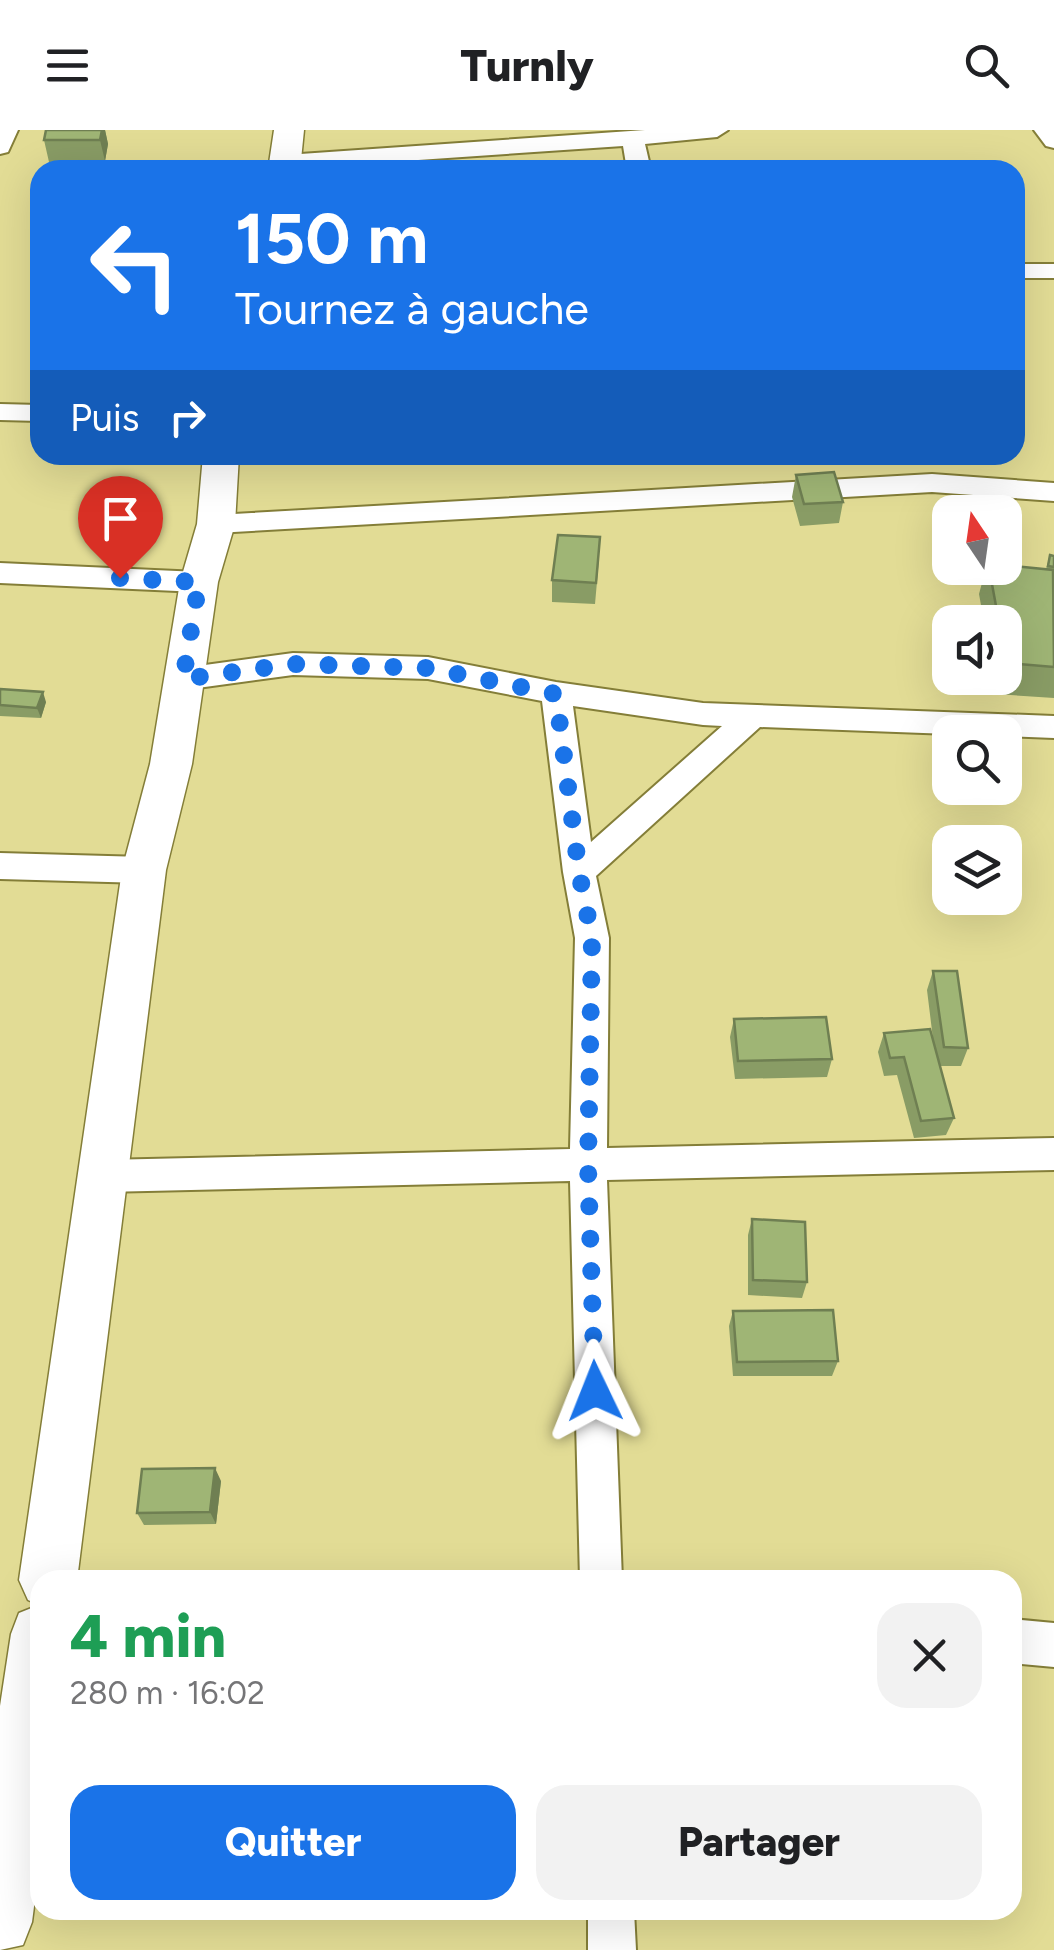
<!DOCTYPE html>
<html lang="fr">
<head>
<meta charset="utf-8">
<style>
	body { margin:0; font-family:Figtree,sans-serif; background:#f2f2f2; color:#202124; height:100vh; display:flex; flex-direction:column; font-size:38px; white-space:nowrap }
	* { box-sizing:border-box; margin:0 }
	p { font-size:32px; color:#757577 }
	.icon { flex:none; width:55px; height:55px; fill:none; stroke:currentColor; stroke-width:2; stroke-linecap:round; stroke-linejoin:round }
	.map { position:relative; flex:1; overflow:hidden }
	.details { position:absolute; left:30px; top:1440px; width:992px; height:350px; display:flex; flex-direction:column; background:#fff; border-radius:30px; box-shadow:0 10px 40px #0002 }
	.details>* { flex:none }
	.guide { position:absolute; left:30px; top:30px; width:995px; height:305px; border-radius:30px; box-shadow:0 10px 40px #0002; background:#1a73e8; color:#fff; overflow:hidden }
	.needle { width:65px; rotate:347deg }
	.controls { position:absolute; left:932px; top:365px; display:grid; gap:20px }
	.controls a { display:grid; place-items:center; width:90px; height:90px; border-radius:20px; background:#fff; box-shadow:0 10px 40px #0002; font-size:50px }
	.pin { position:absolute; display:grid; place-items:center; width:85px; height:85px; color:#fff; margin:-102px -42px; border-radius:50% 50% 50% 0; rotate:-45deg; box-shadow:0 0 10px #0007 }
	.pin .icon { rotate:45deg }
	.me { position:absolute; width:110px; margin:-55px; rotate:358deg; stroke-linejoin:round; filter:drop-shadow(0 0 8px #0008) }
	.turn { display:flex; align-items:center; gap:35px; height:210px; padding:0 40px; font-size:45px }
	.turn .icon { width:130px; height:130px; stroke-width:2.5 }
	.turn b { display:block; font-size:70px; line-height:85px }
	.then { display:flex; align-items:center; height:95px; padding:0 40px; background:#0003; gap:20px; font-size:38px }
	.round { display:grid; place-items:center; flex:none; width:105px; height:105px; border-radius:30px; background:#f2f2f2 }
	.head { display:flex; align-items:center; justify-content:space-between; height:170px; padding:0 40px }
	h1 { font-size:60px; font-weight:800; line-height:75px; color:#1e9e55 }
	.cta { display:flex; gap:20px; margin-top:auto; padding:20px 40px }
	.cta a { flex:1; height:115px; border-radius:30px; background:#1a73e8; color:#fff; font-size:40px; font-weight:800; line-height:115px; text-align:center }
	.cta a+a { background:#f2f2f2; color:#202124 }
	header { display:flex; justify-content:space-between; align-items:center; height:130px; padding:0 40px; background:#fff; font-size:45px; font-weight:800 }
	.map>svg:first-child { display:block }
</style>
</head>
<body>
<header><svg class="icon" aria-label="menu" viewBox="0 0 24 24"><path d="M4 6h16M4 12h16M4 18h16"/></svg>Turnly<svg class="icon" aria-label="search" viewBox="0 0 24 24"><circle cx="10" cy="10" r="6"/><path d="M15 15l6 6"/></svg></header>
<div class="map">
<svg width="1054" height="1820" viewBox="0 0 1054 1820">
	<rect width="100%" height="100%" fill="#e2dc95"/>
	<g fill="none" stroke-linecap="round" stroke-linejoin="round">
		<g stroke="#847e38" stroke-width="4">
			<path id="street" d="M 0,0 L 18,0 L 8,22 L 0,24 Z
				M 645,0 L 728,0 L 717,7 L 645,14 L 651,40 L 627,40 L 623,16 L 286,39 L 275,32 L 286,25 Z
				M 1034,0 L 1054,0 L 1054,18 L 1046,16 Z
				M 1015,134 L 1054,134 L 1054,148 L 1015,148 Z
				M 0,274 L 40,275 L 40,291 L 0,290 Z
				M 932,344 L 1054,353 L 1054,371 L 932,362 L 216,403 L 206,401 L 202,394 L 206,387 L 216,385 Z
				M 0,433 L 199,442 L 209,445 L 213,452 L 209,459 L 199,462 L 0,453 Z
				M 293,523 L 428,527 L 556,552 L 703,573 L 1054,586 L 1054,608 L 1005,606 L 1005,602 L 950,604 L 760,597 L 596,746 L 609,808 L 607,1018 L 1054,1008 L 1054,1040 L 607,1050 L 622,1450 L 580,1450 L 570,1051 L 104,1062 L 91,1058 L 86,1046 L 91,1034 L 104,1030 L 570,1019 L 575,808 L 563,742 L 542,571 L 428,549 L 293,545 L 183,560 L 172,557 L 168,549 L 172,541 L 183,538 ZM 573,576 L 703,595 L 722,596 L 591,712 Z
				M 0,723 L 144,727 L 156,731 L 160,740 L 156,749 L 144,753 L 0,749 Z
				M 1012,1489 L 1054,1493 L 1054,1537 L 1012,1533 Z
				M 588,1780 L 634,1780 L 636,1820 L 588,1820 Z"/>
		</g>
		<g stroke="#847e38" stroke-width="3">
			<path id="secondary" d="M 274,0 L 304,0 L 300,40 L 268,40 Z
				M 203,325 L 239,325 L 235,394 L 218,452 L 192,634 L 166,740 L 77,1450 L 40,1450 L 40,1730 L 32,1792 L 23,1815 L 0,1820 L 0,1576 L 11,1504 L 19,1483 L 39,1475 L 28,1470 L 19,1450 L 122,740 L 150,634 L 180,452 L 197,394 Z"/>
		</g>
		<use href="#street" fill="#fff" fill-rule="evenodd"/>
		<use href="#secondary" fill="#fff" fill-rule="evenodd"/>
	</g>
	<path fill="#899c65" d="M 105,0 L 108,14 L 105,31 L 49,32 L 44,10 Z
		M 796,345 L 843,372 L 839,393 L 800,396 L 792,367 Z
		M 1050,425 L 1054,426 L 1054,568 L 996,564 L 993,548 L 1005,548 L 1005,492 L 984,492 L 979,464 L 986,438 L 1046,439 Z
		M 599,429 L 595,474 L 552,472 L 552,450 Z
		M 0,559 L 46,572 L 41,588 L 0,586 Z
		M 933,841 L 968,918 L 961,936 L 940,936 L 954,988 L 946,1005 L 914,1008 L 897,945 L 884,946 L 878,922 L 884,903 L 934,917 L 927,860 Z
		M 734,889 L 832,929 L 827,947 L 735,949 L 730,907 Z
		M 752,1089 L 807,1152 L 802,1168 L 748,1165 L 748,1105 Z
		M 733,1181 L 838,1231 L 832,1246 L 733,1246 L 729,1196 Z
		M 221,1351 L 216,1394 L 144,1395 L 137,1383 Z"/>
	<path fill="#6f7f52" d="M 102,0 L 105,0 L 108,14 L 105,31 L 100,10 Z
		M 43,562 L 46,572 L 41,588 L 37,578 Z
		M 215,1338 L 221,1351 L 216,1394 L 210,1382 Z"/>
	<path fill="#9fb575" stroke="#6f7f52" stroke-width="2.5" d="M 46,0 L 102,0 L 100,10 L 44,10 Z
		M 834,342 L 843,372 L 804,374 L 796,345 Z
		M 558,405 L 600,407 L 596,453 L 552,450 Z
		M 1050,425 L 1054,426 L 1054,437 L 1048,436 Z
		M 1005,435 L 1053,440 L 1054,537 L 1006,533 L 1005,492 L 999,492 L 989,438 L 1005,438 Z
		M 0,559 L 43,562 L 37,578 L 0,575 Z
		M 933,841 L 957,841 L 968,918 L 944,917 Z
		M 826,887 L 832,929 L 738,931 L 734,889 Z
		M 930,899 L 954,988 L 921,991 L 904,927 L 890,928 L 884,903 Z
		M 752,1089 L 805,1092 L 807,1152 L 753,1150 Z
		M 833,1180 L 838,1231 L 737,1232 L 733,1181 Z
		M 215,1338 L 210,1382 L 137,1383 L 142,1339 Z"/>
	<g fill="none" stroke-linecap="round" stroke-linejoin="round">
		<path stroke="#1a73e8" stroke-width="18" stroke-dasharray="0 32.4" d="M 120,448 L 199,452 L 183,549 L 293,534 L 428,538 L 556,564 L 579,742 L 592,808 L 588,1035 L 595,1261"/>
	</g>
</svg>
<div class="controls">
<a><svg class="needle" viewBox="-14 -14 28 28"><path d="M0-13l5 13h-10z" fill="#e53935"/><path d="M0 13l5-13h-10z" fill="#757577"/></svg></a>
<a><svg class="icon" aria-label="sound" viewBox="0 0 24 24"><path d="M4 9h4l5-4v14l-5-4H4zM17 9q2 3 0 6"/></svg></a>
<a><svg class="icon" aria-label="search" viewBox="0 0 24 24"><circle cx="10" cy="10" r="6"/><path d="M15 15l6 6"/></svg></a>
<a><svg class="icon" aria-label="layers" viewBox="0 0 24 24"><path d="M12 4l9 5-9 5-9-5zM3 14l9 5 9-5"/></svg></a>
</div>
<div class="pin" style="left:120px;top:448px;background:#d93025"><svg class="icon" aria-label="arrive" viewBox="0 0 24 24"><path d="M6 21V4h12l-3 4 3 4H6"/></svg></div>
<svg class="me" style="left:595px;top:1261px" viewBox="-20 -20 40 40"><path d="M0-17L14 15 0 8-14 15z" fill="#1a73e8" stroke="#fff" stroke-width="4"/></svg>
<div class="guide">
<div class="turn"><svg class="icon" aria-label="left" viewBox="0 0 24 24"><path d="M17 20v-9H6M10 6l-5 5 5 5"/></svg><div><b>150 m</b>Tournez à gauche</div></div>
<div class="then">Puis<svg class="icon" aria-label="right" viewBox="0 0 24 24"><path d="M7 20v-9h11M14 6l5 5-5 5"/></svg></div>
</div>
<section class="details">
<div class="head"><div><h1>4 min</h1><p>280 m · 16:02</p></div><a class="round"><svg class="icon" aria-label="close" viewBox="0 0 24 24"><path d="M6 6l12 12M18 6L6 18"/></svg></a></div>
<div class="cta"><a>Quitter</a><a>Partager</a></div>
</section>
</div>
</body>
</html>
